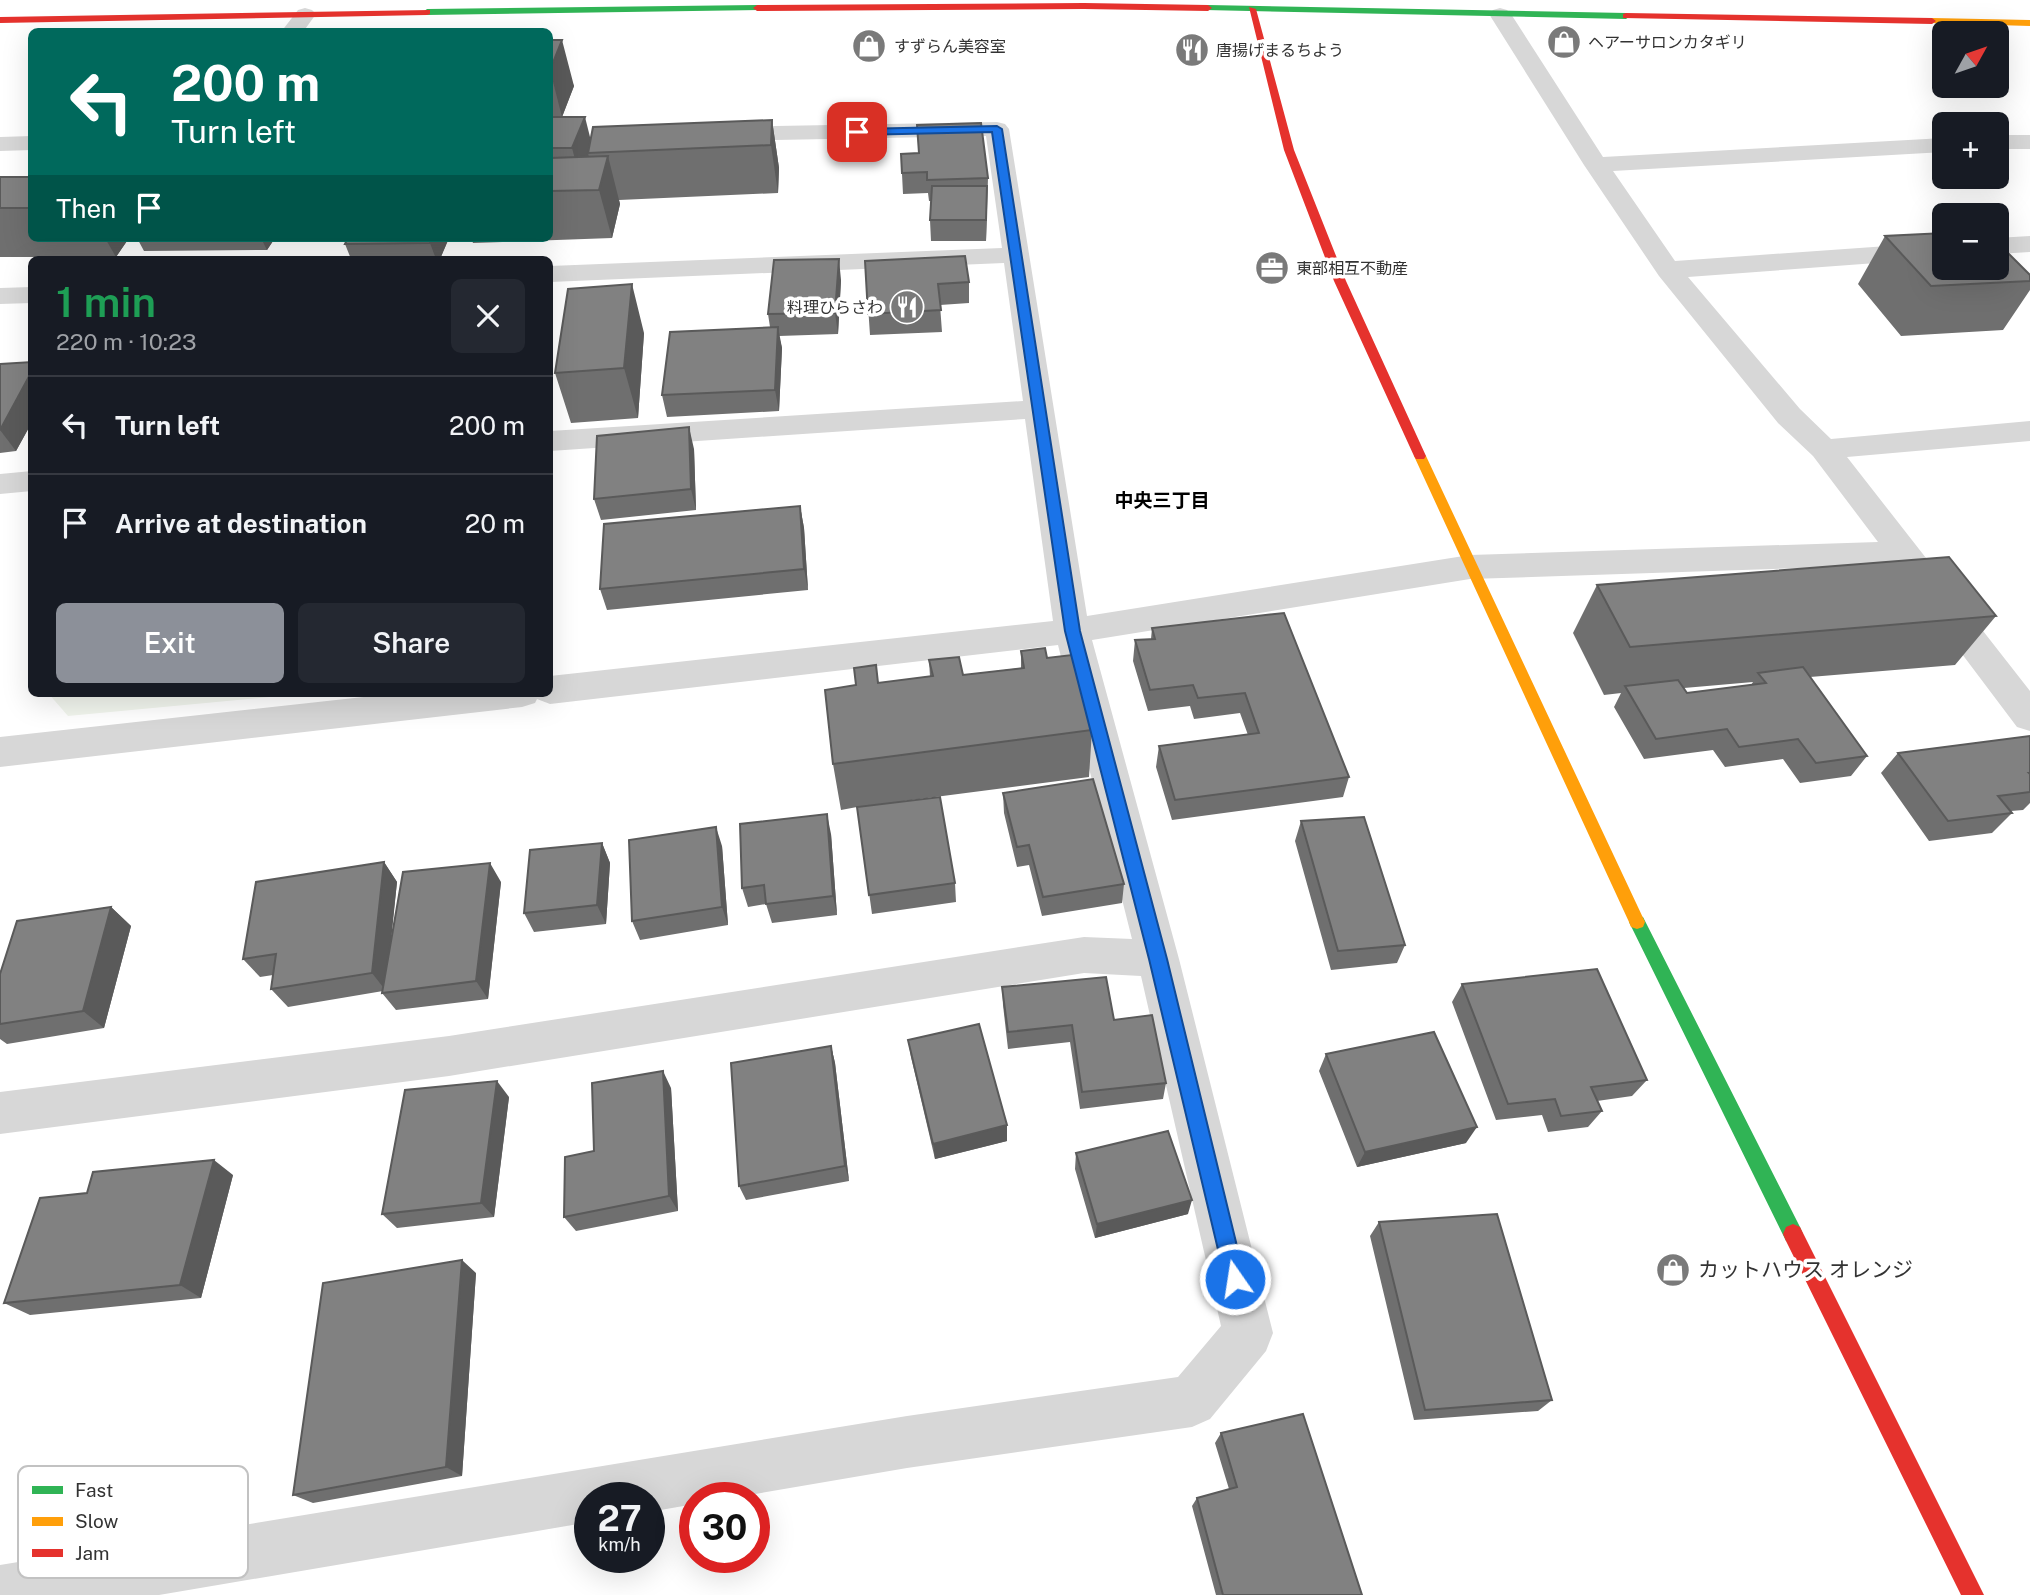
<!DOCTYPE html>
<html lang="en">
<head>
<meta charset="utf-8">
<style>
	body { margin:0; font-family:"Public Sans","Noto Sans JP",sans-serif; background:#242831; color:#f1f3f6; height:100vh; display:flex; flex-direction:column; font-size:26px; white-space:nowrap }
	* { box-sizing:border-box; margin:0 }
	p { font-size:23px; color:#9ea1a6 }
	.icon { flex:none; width:38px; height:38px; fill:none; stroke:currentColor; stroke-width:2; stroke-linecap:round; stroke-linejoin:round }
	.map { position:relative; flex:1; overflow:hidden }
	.side { position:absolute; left:28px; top:256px; width:525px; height:441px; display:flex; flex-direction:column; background:#171b24; border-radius:10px; box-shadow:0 7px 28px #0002 }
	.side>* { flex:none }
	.top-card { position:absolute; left:28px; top:28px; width:525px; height:214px; border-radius:10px; box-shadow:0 7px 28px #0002; background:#00695c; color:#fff; overflow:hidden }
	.needle { width:46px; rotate:50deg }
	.tools { position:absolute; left:1932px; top:21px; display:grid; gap:14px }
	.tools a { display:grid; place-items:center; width:77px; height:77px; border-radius:10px; background:#171b24; box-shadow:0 7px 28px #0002; font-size:35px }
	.speed { position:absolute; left:574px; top:1482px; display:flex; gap:14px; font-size:35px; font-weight:700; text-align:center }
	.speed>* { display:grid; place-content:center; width:91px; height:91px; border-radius:50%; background:#171b24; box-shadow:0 7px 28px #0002; line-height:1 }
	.speed small { font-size:18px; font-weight:400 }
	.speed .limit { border:10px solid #d22; background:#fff; color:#111 }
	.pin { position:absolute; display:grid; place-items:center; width:60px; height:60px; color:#fff; margin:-30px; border-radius:14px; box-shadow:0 4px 10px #0006 }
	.me { position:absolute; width:77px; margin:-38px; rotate:347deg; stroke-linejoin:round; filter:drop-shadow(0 0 5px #0008) }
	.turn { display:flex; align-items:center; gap:24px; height:147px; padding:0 28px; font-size:32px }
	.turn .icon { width:91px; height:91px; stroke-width:2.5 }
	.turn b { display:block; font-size:49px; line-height:60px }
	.then { display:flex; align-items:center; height:66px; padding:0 28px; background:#0003; gap:14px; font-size:26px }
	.round { display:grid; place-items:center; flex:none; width:74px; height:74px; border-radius:10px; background:#242831 }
	.overview { display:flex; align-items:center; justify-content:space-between; height:119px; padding:0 28px }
	h1 { font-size:42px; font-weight:600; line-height:52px; color:#1e9e55 }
	.cta { display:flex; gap:14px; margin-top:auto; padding:14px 28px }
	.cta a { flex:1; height:80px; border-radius:10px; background:#8c9099; color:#fff; font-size:28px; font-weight:600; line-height:80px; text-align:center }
	.cta a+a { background:#242831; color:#f1f3f6 }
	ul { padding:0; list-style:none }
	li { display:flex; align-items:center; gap:21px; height:98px; padding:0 28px; border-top:2px solid #363941 }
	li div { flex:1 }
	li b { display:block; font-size:26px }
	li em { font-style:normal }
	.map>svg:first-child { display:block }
</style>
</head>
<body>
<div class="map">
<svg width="2030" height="1595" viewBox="0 0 2030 1595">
	<rect width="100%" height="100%" fill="#fff"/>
	<path fill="#f1f5ed" d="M 48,693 L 312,693 L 68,716 Z"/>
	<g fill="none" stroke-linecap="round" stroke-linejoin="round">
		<path fill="#d7d7d7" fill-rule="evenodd" d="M 305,8 L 312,10 L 316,14 L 303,32 L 281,32 L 298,10 Z
			M 1500,8 L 1507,10 L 1511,14 L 1603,157 L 1944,138 L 1944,152 L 1613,171 L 1675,261 L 1944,242 L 1944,258 L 1688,277 L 1800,409 L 1831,439 L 2030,421 L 2030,441 L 1847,457 L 2030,691 L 2030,731 L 2017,727 L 1895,565 L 1470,579 L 1092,640 L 1179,959 L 1273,1333 L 1266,1351 L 1210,1419 L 1192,1427 L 907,1468 L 732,1498 L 695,1498 L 695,1504 L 649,1512 L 649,1498 L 590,1498 L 590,1522 L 159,1595 L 0,1595 L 0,1565 L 907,1416 L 1178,1377 L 1221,1326 L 1141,976 L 1084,973 L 449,1076 L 0,1134 L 0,1092 L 449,1036 L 1084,937 L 1132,939 L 1058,645 L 550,704 L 537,699 L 535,703 L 522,707 L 0,767 L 0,737 L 400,693 L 550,693 L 550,676 L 1053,621 L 1025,419 L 550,451 L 550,431 L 1023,401 L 1004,263 L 550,282 L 550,266 L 1002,248 L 986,136 L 723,141 L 715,139 L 711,134 L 715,129 L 723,127 L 997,122 L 1005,124 L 1009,129 L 1087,616 L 1470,555 L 1878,542 L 1813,456 L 1778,423 L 1659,276 L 1584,165 L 1489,14 L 1493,10 Z
			M 1997,135 L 2030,135 L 2030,149 L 1997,149 Z
			M 32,136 L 32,150 L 0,151 L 0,137 Z
			M 2030,236 L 2030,252 L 1997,254 L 1997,238 Z
			M 32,287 L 32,303 L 0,304 L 0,288 Z
			M 32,471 L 32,491 L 0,494 L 0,474 Z"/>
		<path fill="#30b455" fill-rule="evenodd" d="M 757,5 L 761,8 L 760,10 L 427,15 L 423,12 L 427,9 Z
			M 1208,5 L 1626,13 L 1630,16 L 1626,19 L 1205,10 L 1204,8 Z
			M 1637,915 L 1643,917 L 1800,1227 L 1803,1234 L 1800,1241 L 1793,1244 L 1786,1241 L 1629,922 L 1631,917 Z"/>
		<path fill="#ff9f0a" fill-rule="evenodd" d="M 1932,18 L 2030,20 L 2030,26 L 1929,23 L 1929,19 Z
			M 1420,452 L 1426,456 L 1645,922 L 1643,927 L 1637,929 L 1631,927 L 1629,922 L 1414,456 Z"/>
		<path fill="#e5322d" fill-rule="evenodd" d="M 1084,3 L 1208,5 L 1212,8 L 1208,11 L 1084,9 L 757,11 L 753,8 L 757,5 Z
			M 1249,7 L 1256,9 L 1294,150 L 1346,281 L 1426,456 L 1424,459 L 1416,459 L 1414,456 L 1334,281 L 1284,150 Z
			M 430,10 L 430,14 L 427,15 L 0,23 L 0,17 Z
			M 1626,13 L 1932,18 L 1936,21 L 1932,24 L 1623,18 L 1623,14 Z
			M 1793,1224 L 1800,1227 L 1984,1595 L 1961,1595 L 1786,1241 L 1783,1234 L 1786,1227 Z"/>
	</g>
	<path fill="#6f6f6f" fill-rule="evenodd" d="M 550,40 L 574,86 L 562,117 L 591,140 L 772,120 L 779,168 L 778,193 L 619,200 L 620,204 L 612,238 L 473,243 L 471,238 L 550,238 Z
		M 901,154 L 988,178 L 986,241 L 931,241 L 930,220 L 931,201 L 929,201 L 928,193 L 903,194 Z
		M 0,177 L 32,177 L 32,238 L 129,238 L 116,257 L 0,257 Z
		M 1885,236 L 2030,275 L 2030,290 L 2003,330 L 1901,336 L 1858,284 Z
		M 137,238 L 275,238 L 267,250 L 144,251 Z
		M 348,238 L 449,238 L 440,259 L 351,259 L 345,244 Z
		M 865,261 L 969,282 L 969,303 L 940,305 L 942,332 L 870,335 Z
		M 841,280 L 838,334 L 779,336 L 782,348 L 779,411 L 667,417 L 662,395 L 770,327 L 768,314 Z
		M 644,333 L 638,418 L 571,423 L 555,373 Z
		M 32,362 L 32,422 L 16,451 L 0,453 L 0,364 Z
		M 694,449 L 696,510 L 601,520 L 594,499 Z
		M 800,506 L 804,528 L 808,590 L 607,610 L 600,589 Z
		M 1597,585 L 1996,616 L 1955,665 L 1810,677 L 1867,756 L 1851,776 L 1800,783 L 1783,759 L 1725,767 L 1713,750 L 1644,759 L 1614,707 L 1621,693 L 1604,695 L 1573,633 ZM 1753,682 L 1751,685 L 1687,693 L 1684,688 Z
		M 1284,613 L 1349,777 L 1343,797 L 1172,820 L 1156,767 L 1159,746 L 1248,735 L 1240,713 L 1194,719 L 1190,706 L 1148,711 L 1133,661 L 1135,640 L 1151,639 L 1152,628 Z
		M 1021,651 L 1047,658 L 1092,730 L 1089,777 L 904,801 L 955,883 L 956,902 L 872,914 L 857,807 L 841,810 L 833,764 L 879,683 L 930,677 L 929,660 L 963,675 L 1021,668 Z
		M 2030,736 L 2030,803 L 2023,810 L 2011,811 L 2012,813 L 1992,833 L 1929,841 L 1881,773 L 1898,753 Z
		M 1003,793 L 1124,884 L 1122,903 L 1042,916 L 1029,865 L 1017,867 L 1004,813 Z
		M 1301,821 L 1405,945 L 1397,963 L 1331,970 L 1295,841 Z
		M 831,834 L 837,915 L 772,923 L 766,904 L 748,907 L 742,888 Z
		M 602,843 L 610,863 L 606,924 L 534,932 L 524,913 Z
		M 722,846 L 728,925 L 640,940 L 632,921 Z
		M 384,862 L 397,882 L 390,945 L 501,882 L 488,999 L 396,1010 L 382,993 L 383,991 L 288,1007 L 271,989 L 273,975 L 260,977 L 243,959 Z
		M 111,907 L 131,926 L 104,1028 L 7,1044 L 0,1039 L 0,974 Z
		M 1462,984 L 1647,1080 L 1632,1096 L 1597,1101 L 1602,1111 L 1588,1127 L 1548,1132 L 1542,1115 L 1496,1120 L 1452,1002 Z
		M 1002,987 L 1114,1020 L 1166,1083 L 1163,1099 L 1080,1109 L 1070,1042 L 1008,1049 L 1003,1005 Z
		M 908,1040 L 1007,1141 L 935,1159 L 911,1057 Z
		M 831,1046 L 835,1063 L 849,1181 L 746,1200 L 739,1186 Z
		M 1326,1054 L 1466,1143 L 1357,1167 L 1319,1071 Z
		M 671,1088 L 678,1211 L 576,1231 L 564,1217 L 594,1151 Z
		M 509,1097 L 494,1217 L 397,1228 L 382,1214 Z
		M 1076,1153 L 1188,1214 L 1095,1238 L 1075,1169 Z
		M 233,1175 L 201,1298 L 30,1315 L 4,1303 L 87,1193 Z
		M 1379,1222 L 1552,1400 L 1538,1411 L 1414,1420 L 1370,1236 Z
		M 476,1273 L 462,1476 L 313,1503 L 293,1495 Z
		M 1221,1433 L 1362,1595 L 1216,1595 L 1192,1506 L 1197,1498 L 1229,1489 L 1215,1443 Z"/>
	<path fill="#5a5a5a" d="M 562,40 L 574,86 L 562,117 L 550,70 Z
		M 585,117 L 594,153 L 588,153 L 593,174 L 583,190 L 572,148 Z
		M 772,120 L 779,168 L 778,193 L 771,145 Z
		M 608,156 L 620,204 L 612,238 L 599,190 Z
		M 987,186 L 987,207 L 986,241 L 986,220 Z
		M 105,238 L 129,238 L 116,257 Z
		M 261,238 L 275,238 L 267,250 Z
		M 432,238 L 449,238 L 440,259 L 436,259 L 430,243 Z
		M 839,259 L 841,280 L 838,334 L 835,313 Z
		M 632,284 L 644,333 L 638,418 L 624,368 Z
		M 778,327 L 782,348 L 779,411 L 775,390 Z
		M 32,371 L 32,422 L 16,451 L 0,430 Z
		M 689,427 L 694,449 L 696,510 L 691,489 Z
		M 800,506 L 804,528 L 808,590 L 804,569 Z
		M 827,814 L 831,834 L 837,915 L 833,896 Z
		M 716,827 L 722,846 L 728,925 L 722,907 Z
		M 602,843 L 610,863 L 606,924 L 597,905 Z
		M 384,862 L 397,882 L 386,991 L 372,973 Z
		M 490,863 L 501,882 L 488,999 L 476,981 Z
		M 111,907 L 131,926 L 104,1028 L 83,1011 Z
		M 831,1046 L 835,1063 L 849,1181 L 845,1166 Z
		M 663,1071 L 671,1088 L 678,1211 L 669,1196 Z
		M 497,1081 L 509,1097 L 494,1217 L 481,1203 Z
		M 1007,1125 L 1007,1141 L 935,1159 L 933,1144 Z
		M 1477,1127 L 1466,1143 L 1357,1167 L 1365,1152 Z
		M 214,1160 L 233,1175 L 201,1298 L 180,1285 Z
		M 1192,1200 L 1188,1214 L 1095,1238 L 1097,1224 Z
		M 462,1260 L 476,1273 L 462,1476 L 446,1467 Z"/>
	<path fill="#818181" stroke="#5a5a5a" stroke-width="2" d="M 550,40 L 562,40 L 550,70 Z
		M 550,117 L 585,117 L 572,148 L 550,148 Z
		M 772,120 L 771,145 L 588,153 L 593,127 Z
		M 981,123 L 988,178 L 927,180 L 927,172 L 902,173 L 901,154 L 919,153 L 917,125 Z
		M 608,156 L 599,190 L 550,191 L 550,158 Z
		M 0,177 L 32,177 L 32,208 L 0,208 Z
		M 932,186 L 987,186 L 986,220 L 930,220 Z
		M 1944,233 L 1944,268 L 1997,268 L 1997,242 L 2030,275 L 2030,281 L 1931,286 L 1885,236 Z
		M 348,238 L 432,238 L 430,243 L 345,244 Z
		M 965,256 L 969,282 L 938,284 L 941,310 L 868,314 L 865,261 Z
		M 839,259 L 835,313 L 768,314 L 774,260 Z
		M 632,284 L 624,368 L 555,373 L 568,289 Z
		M 778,327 L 775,390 L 662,395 L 670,332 Z
		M 32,362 L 32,371 L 0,430 L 0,364 Z
		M 689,427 L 691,489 L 594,499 L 597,436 Z
		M 800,506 L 804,569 L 600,589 L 604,524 Z
		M 1949,557 L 1996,616 L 1630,647 L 1597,585 Z
		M 1284,613 L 1349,777 L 1175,800 L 1159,746 L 1259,733 L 1245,693 L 1198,698 L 1193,685 L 1150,690 L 1135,640 L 1155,639 L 1152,628 Z
		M 1045,648 L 1047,658 L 1072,655 L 1092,730 L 833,764 L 825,690 L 856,685 L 854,668 L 876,665 L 878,683 L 933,676 L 929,660 L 959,657 L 963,675 L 1024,668 L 1021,651 Z
		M 1803,667 L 1867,756 L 1816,763 L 1798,739 L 1739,747 L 1727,729 L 1656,739 L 1625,686 L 1678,680 L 1687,693 L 1766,683 L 1758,673 Z
		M 2030,736 L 2030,773 L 2029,773 L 2030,774 L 2030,792 L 1998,796 L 2012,813 L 1948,821 L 1898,753 Z
		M 1093,779 L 1124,884 L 1043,897 L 1029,845 L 1017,847 L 1003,793 Z
		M 940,797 L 955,883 L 869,895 L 857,807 Z
		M 827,814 L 833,896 L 766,904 L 764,885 L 742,888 L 740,824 Z
		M 1364,817 L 1405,945 L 1338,951 L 1301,821 Z
		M 716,827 L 722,907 L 632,921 L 629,840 Z
		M 602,843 L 597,905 L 524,913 L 530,850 Z
		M 384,862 L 372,973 L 271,989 L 276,954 L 243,959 L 256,882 Z
		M 490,863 L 476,981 L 382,993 L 403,872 Z
		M 111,907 L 83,1011 L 0,1024 L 0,974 L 17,921 Z
		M 1597,969 L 1647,1080 L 1591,1087 L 1602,1111 L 1561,1116 L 1555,1099 L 1508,1104 L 1462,984 Z
		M 1106,977 L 1114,1020 L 1152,1015 L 1166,1083 L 1082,1092 L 1072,1025 L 1008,1032 L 1002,987 Z
		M 979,1024 L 1007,1125 L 933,1144 L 908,1040 Z
		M 1434,1032 L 1477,1127 L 1365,1152 L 1326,1054 Z
		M 831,1046 L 845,1166 L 739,1186 L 731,1063 Z
		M 663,1071 L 669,1196 L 564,1217 L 565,1157 L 594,1151 L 592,1083 Z
		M 497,1081 L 481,1203 L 382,1214 L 405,1090 Z
		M 1168,1131 L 1192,1200 L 1097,1224 L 1076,1153 Z
		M 214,1160 L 180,1285 L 4,1303 L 40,1198 L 87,1193 L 93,1172 Z
		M 1497,1214 L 1552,1400 L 1425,1410 L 1379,1222 Z
		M 462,1260 L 446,1467 L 293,1495 L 323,1283 Z
		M 1303,1414 L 1362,1595 L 1223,1595 L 1197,1498 L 1237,1487 L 1221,1433 Z"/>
	<path fill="#1a73e8" stroke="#114b97" stroke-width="2" d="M 997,126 L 1002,129 L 1080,631 L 1167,959 L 1245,1279 L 1242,1286 L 1235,1289 L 1228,1286 L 1225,1279 L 1149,959 L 1065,631 L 992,132 L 857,135 L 852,132 L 857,129 Z"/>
	<defs>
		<g id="shop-disc" transform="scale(1.75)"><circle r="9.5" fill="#7a7a7a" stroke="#fff"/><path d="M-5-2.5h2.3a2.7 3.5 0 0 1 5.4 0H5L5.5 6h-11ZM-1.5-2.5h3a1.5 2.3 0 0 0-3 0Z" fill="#fff"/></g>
		<g id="restaurant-disc" transform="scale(1.75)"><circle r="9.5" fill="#7a7a7a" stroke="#fff"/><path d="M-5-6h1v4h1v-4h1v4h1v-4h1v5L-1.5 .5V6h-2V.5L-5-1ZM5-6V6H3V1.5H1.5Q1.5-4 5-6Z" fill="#fff"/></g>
		<g id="office-disc" transform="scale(1.75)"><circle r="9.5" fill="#7a7a7a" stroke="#fff"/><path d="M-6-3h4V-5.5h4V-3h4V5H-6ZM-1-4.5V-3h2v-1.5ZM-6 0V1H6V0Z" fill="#fff"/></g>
	</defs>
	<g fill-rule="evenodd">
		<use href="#shop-disc" x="1564" y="42"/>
		<use href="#shop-disc" x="869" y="46"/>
		<use href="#restaurant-disc" x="1192" y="50"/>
		<use href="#office-disc" x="1272" y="268"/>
		<use href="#restaurant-disc" x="907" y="307"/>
		<use href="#shop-disc" x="1673" y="1270"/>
	</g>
	<g text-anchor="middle" stroke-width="7" stroke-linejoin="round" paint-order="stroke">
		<g font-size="16" fill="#333" stroke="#fff" text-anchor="start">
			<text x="1588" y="48">ヘアーサロンカタギリ</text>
			<text x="894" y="52">すずらん美容室</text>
			<text x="1216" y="56">唐揚げまるちよう</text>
			<text x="1296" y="274">東部相互不動産</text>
			<text x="883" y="313" text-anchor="end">料理ひらさわ</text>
		</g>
		<g font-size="19" font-weight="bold" fill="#000" stroke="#fff">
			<text x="1162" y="507">中央三丁目</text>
		</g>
		<g font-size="21" fill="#333" stroke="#fff" text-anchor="start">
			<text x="1698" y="1277">カットハウス オレンジ</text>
		</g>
	</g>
	<rect x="18" y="1466" width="230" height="112" rx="10" fill="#fff" stroke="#c2c2c2" stroke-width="2"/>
	<rect x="32" y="1486" width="31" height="8" fill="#30b455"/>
	<rect x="32" y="1517" width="31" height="9" fill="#ff9f0a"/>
	<rect x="32" y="1549" width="31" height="8" fill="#e5322d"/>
	<g font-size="19" fill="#333">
		<text x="75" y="1497">Fast</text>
		<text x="75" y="1528">Slow</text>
		<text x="75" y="1560">Jam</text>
	</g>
</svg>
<div class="tools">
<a><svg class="needle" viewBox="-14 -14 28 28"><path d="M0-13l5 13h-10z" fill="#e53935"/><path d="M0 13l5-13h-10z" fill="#9ea1a6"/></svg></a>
<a>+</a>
<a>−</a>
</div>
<div class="speed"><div>27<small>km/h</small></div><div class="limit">30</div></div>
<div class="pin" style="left:857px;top:132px;background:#d93025"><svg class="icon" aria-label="arrive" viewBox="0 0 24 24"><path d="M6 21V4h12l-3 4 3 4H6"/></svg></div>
<svg class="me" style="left:1235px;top:1279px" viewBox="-20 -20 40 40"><circle r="17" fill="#1a73e8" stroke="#fff" stroke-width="3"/><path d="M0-11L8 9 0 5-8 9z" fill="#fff"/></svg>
<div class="top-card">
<div class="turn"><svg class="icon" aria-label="left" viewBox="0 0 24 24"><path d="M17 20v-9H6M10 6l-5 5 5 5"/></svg><div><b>200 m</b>Turn left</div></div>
<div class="then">Then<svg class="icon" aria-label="arrive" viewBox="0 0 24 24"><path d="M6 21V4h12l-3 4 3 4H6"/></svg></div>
</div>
<section class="side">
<div class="overview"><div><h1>1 min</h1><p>220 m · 10:23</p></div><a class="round"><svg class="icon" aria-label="close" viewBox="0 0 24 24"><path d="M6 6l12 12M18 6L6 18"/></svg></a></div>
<ul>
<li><svg class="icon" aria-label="left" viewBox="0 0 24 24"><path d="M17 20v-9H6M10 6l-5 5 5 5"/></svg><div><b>Turn left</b></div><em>200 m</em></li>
<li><svg class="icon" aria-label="arrive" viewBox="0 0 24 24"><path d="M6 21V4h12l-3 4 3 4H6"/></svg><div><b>Arrive at destination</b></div><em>20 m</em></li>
</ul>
<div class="cta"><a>Exit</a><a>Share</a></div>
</section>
</div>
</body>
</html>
